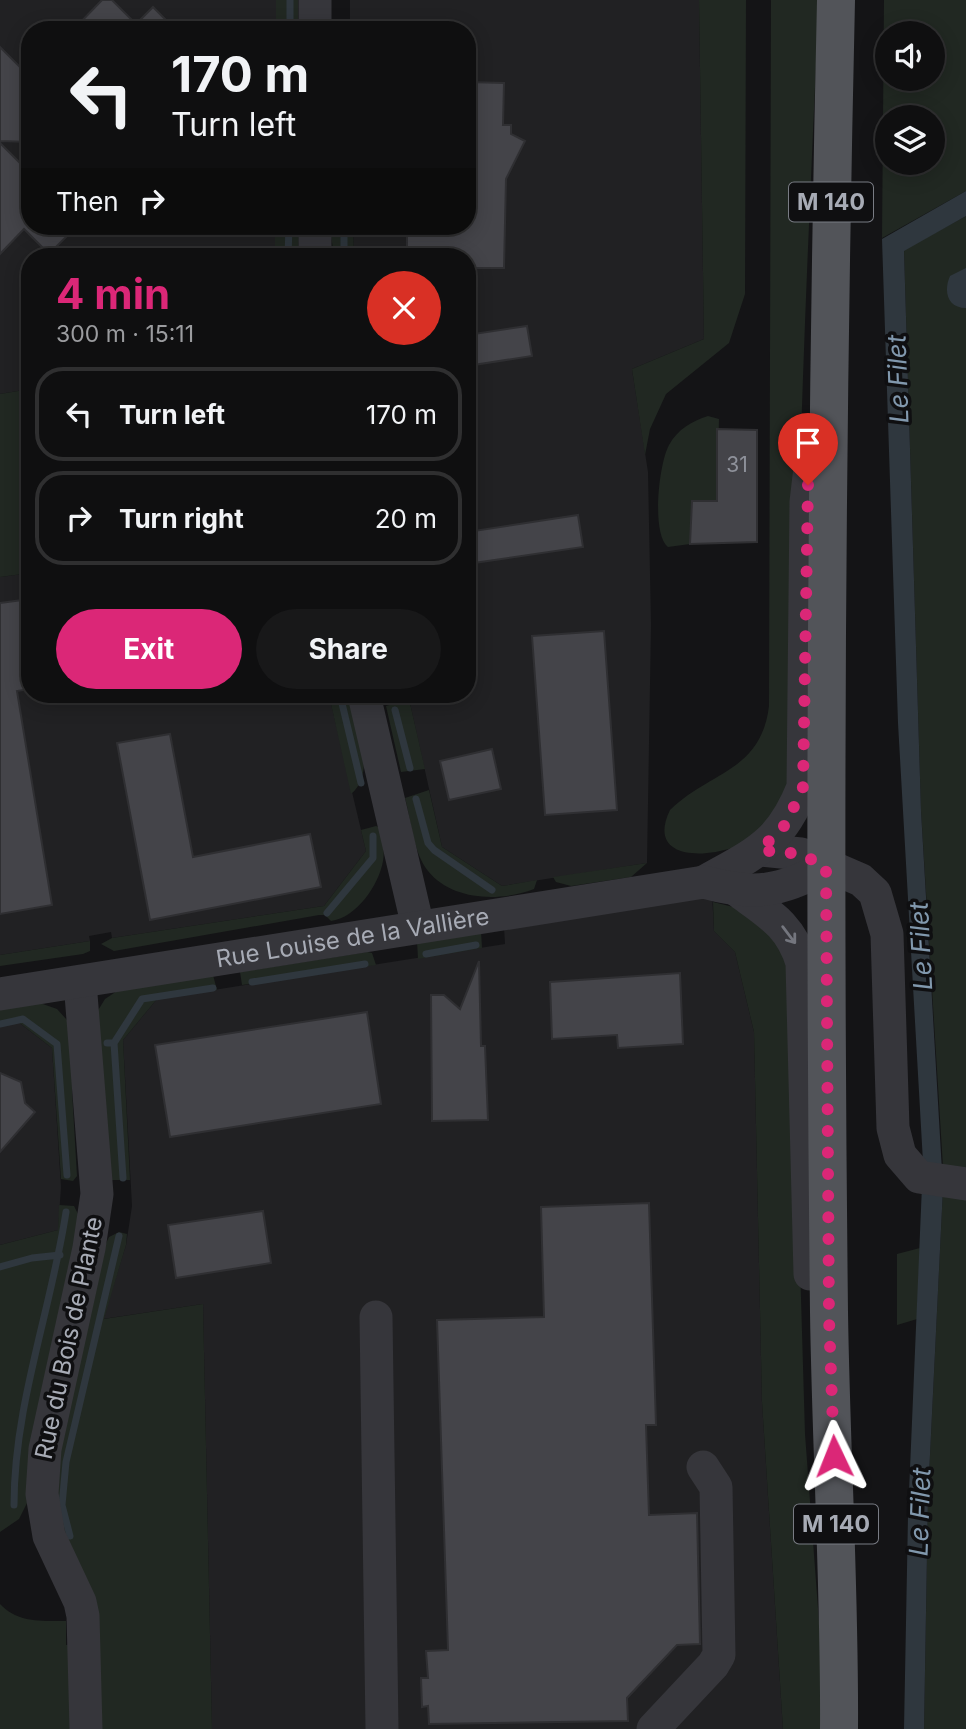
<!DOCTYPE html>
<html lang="en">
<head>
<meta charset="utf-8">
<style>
	body { margin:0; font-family:Inter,sans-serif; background:#181819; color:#f1f3f6; height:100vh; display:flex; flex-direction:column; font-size:26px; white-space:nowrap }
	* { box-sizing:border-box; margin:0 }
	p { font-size:23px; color:#9b9c9f }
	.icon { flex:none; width:38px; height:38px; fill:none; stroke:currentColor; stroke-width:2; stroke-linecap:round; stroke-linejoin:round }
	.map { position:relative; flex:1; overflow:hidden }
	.details { position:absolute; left:21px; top:248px; width:455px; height:455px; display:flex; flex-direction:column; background:#0f0f10; border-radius:28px; box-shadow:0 4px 18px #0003,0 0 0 2px #2f2f30 }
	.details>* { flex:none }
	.guide { position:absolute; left:21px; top:21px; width:455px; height:214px; border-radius:28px; box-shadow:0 4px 18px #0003,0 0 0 2px #2f2f30; background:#0f0f10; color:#f1f3f6; overflow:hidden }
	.controls { position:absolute; left:875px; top:21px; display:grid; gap:14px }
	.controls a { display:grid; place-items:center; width:70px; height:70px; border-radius:50%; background:#0f0f10; box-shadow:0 4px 18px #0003,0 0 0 2px #2f2f30; font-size:35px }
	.pin { position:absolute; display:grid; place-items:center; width:60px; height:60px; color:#fff; margin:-72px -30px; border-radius:50% 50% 50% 0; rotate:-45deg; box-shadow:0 0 7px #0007 }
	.pin .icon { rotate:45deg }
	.me { position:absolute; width:77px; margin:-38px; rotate:358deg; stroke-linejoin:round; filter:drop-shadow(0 0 5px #0008) }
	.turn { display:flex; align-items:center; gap:24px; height:147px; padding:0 35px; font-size:32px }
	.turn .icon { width:91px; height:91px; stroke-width:2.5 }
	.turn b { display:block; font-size:49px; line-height:60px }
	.then { display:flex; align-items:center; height:66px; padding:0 35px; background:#0003; gap:14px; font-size:26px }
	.round { display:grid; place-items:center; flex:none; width:74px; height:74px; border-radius:37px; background:#181819 }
	.overview { display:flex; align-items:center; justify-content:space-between; height:119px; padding:0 35px }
	h1 { font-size:42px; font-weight:700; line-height:52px; color:#db2777 }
	.action { display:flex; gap:14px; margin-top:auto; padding:14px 35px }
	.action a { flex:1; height:80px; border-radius:42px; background:#db2777; color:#fff; font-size:28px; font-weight:700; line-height:80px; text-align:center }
	.action a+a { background:#181819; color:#f1f3f6 }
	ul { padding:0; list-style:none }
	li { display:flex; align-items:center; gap:21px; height:94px; margin:0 14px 10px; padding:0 21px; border:4px solid #2f2f30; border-radius:28px }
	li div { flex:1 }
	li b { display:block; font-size:26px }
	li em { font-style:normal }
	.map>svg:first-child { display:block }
</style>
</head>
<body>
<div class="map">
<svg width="966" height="1729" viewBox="0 0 966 1729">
	<rect width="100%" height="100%" fill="#141416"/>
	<path fill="#212123" d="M 0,0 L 276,0 L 276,30 L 30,30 L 30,226 L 275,226 L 275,257 L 30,257 L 30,389 L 0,394 Z
		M 350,0 L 699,0 L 704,339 L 632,369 L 648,472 L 651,625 L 647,863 L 502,886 L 442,847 L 409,699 L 405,695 L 467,695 L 467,257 L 354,257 L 353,226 L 467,226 L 467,30 L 350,30 Z
		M 30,573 L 30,695 L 329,695 L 366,851 L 324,906 L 112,938 L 111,932 L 89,936 L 90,941 L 0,955 L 0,577 Z
		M 712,893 L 714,931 L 735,952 L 754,1032 L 762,1402 L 783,1729 L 212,1729 L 203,1304 L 103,1319 L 126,1245 L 132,1206 L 123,1040 L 157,999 L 505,944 L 504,927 Z
		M 17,1021 L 52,1048 L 61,1187 L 58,1230 L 0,1245 L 0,1022 Z"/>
	<path fill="#212822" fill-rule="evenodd" d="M 276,0 L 298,0 L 298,30 L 276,30 Z
		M 699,0 L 746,0 L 745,294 L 729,343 L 666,394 L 650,429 L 645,455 L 632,369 L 704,339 Z
		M 771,0 L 819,0 C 810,196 801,392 797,588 C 795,638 794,687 793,737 C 793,750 796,772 791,784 C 785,798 771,823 760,833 C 733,858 641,870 670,810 C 710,771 761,772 769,706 Z
		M 884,0 L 966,0 L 966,191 L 882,238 ZM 887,33 L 933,33 L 933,79 L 887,79 ZM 887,117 L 933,117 L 933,163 L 887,163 Z
		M 966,216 L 966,1168 L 943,1167 L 921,811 L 904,250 Z
		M 275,226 L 299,226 L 298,257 L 275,257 Z
		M 330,226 L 353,226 L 354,255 L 333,250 Z
		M 30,389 L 30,573 L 0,577 L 0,394 Z
		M 708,416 L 719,419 L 717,501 L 692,501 L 690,544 L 668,547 C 651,534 659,463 669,445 C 678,429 692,421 708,416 Z
		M 329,695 L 352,695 C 357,723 377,773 351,794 Z
		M 409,699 L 425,769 L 401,772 L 386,706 Z
		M 429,790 L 442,847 L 502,886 L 537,880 L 534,889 C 501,902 452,901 428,871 C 413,852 411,820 405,798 Z
		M 376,826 L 380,828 C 382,839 385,850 383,861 C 379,885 356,918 331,921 L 325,915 L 319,915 L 114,951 L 101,944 L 112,938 L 324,906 L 366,851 L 361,830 Z
		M 647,863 L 631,877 L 571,886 L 556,882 L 553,877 Z
		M 713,902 L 754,912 L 791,957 L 805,1434 L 827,1729 L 783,1729 L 762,1402 L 754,1032 L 735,952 L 714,931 Z
		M 481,931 L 482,948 L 418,959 L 417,941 Z
		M 90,941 L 90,951 L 83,954 L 0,966 L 0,955 Z
		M 367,952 L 372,953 L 376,965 L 242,985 L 240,972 Z
		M 213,975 L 217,990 L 157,999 L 123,1040 L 130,1180 L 111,1180 L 97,1012 L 105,999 L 117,991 Z
		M 40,1003 L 57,1009 L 67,1020 L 74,1060 L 72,1091 L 77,1176 L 73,1181 L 61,1179 L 52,1048 L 17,1021 L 0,1022 L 0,1007 Z
		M 943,1188 L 966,1189 L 966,1729 L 924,1729 L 928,1496 Z
		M 59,1205 L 74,1206 L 79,1216 L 28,1501 L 19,1519 L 0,1532 L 0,1245 L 58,1230 Z
		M 119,1232 L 127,1234 L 126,1245 L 104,1319 L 203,1304 L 212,1729 L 100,1729 L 56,1521 L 56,1472 L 102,1252 L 109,1237 Z
		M 920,1248 L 917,1319 L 897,1325 L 897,1254 Z
		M 0,1604 C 18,1623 41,1621 66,1621 L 66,1645 L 72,1644 L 74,1729 L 0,1729 Z"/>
	<path fill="#2f373e" d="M 966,191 L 966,216 L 904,251 L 921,811 L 943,1188 L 928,1496 L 924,1729 L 904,1729 L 908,1516 L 923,1162 L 898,723 L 882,239 Z
		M 966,268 L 966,308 C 948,308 943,292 950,276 Z"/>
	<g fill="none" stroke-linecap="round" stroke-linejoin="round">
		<path stroke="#2f373e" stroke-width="7" d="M 343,27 L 343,30
			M 290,30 L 290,0
			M 344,226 L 344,251
			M 288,257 L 289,226
			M 340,695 L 361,783
			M 395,710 L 410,768
			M 416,799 L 428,843 L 434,850 L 492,890
			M 327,913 L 373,858 L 373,836
			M 426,954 L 476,945
			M 252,982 L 365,964
			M 0,1024 L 23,1019 L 57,1044 L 67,1175
			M 107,1043 L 114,1043 L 123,1178
			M 114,1043 L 142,999 L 213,988
			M 0,1267 L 32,1258 L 60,1255
			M 14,1505 C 14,1405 51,1310 66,1212
			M 70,1536 L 62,1505 L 66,1462 L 119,1236"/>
	</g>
	<path fill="#444449" stroke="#2f2f32" stroke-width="2" d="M 102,0 L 112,0 L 136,24 L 153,7 L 176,30 L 73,30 Z
		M 0,47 L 22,69 L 30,69 L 30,142 L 0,141 Z
		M 467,82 L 504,83 L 503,125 L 511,125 L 511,134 L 525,141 L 506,179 L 504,268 L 467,268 L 467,257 L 426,257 L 426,250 L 407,250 L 407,231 L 425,231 L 425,226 L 467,226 Z
		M 0,143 L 30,173 L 28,226 L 77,226 L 49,254 L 24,229 L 0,254 Z
		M 527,326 L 532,356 L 467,366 L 467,335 Z
		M 717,429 L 757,430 L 757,542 L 690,544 L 692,501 L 717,501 Z
		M 578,515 L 583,547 L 467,564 L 467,532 Z
		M 30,599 L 30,689 L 17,691 L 52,905 L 0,914 L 0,603 Z
		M 604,631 L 617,810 L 545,815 L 532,636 Z
		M 170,734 L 193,857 L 310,834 L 321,887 L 150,920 L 117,743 Z
		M 492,749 L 501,789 L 449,800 L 440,761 Z
		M 479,961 L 481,1046 L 485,1046 L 488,1120 L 432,1121 L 431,995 L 444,995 L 460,1009 Z
		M 680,973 L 683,1044 L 618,1048 L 617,1035 L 552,1039 L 550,982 Z
		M 367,1012 L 381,1104 L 170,1137 L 155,1045 Z
		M 0,1073 L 21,1082 L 25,1103 L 35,1112 L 0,1152 Z
		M 649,1203 L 656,1425 L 646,1425 L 649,1515 L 697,1513 L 700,1644 L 677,1645 L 627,1698 L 628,1721 L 429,1724 L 428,1706 L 422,1707 L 421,1678 L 428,1678 L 426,1651 L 448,1650 L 437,1320 L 544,1317 L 541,1207 Z
		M 263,1211 L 271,1263 L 176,1278 L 168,1225 Z"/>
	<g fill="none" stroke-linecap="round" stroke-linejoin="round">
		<g stroke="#36363b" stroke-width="33">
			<path d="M 315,0 L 315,30"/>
			<path d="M 315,226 L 315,257"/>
			<path d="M 364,695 L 418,927"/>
			<path d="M 760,850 L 801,854 L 861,880 L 875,893 L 887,934 L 893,1128 L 900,1155 L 919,1177 L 966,1184"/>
			<path d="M 704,882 C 755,853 780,845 803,787 L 806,502 L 810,468 L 820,431"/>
			<path d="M 738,891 C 768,913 791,925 802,963 L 810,1274"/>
			<path d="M 80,982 L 97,1194 L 89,1248 L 45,1449 L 42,1494 L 49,1536 L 80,1602 L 83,1616 L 86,1729"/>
			<path id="s1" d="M 0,994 L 704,882 C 754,896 780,892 826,867"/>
			<path d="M 376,1317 L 382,1729"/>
			<path d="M 653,1729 L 713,1665 L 719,1655 L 716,1487 L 703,1467"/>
		</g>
		<path stroke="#525459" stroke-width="38" d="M 836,0 C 826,438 824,874 829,1312 C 831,1451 840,1590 839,1729"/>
	</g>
	<defs><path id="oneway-shaft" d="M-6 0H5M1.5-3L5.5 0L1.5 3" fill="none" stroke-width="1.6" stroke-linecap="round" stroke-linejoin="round" transform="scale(1.75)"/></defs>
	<use stroke="#74767e" href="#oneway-shaft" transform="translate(789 935) rotate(53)"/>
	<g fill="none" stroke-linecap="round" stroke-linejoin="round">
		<path stroke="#db2777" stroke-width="12" stroke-dasharray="0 21.6" d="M 808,485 L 803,787 L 786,824 L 760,850 L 801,854 L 826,867 L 829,1318 L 834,1456"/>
	</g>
	<g text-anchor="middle" stroke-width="7" stroke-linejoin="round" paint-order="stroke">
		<g font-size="21" fill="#8e919a">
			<text x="737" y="472">31</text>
		</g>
		<g fill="#0f0f11" stroke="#797c84" stroke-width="2">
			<rect x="789" y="182.5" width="84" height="39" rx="5"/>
			<rect x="794" y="1504.5" width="84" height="39" rx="5"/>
		</g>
		<g font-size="23" font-weight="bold" fill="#a7abb5">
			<text x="831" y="210">M 140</text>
			<text x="836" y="1532">M 140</text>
		</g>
		<g font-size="24" fill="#a7abb5" stroke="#0f0f11">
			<text dy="8" stroke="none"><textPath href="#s1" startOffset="357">Rue Louise de la Vallière</textPath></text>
			<text transform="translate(69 1338) rotate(-78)" y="8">Rue du Bois de Plante</text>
		</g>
		<g font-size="26" font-style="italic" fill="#8198ad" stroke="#0f0f11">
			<text transform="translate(898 379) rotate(-92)" y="9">Le Filet</text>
			<text transform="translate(921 946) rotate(-93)" y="9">Le Filet</text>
			<text transform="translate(920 1512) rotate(-88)" y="9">Le Filet</text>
		</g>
	</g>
</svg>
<div class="controls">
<a><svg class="icon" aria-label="sound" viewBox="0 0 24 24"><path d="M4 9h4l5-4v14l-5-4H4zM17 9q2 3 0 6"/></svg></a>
<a><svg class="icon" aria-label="layers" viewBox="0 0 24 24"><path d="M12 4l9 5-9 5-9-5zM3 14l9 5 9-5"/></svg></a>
</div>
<div class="pin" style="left:808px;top:485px;background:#d93025"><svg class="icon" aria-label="arrive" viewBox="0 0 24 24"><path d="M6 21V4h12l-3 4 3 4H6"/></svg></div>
<svg class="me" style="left:834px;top:1456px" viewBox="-20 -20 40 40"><path d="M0-17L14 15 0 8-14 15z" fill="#db2777" stroke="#fff" stroke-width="4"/></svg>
<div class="guide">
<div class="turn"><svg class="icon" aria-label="left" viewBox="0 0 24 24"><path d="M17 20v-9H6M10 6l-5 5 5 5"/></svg><div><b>170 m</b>Turn left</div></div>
<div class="then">Then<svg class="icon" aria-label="right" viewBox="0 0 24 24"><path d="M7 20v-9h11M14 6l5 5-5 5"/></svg></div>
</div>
<section class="details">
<div class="overview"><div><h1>4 min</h1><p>300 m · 15:11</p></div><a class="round" style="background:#d93025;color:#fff"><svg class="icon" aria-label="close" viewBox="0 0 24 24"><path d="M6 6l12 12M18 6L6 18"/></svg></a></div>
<ul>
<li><svg class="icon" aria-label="left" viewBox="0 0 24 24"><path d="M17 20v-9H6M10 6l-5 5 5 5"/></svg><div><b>Turn left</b></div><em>170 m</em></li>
<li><svg class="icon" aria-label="right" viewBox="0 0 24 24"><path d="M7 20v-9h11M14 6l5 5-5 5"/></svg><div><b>Turn right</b></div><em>20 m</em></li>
</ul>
<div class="action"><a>Exit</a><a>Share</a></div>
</section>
</div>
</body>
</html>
